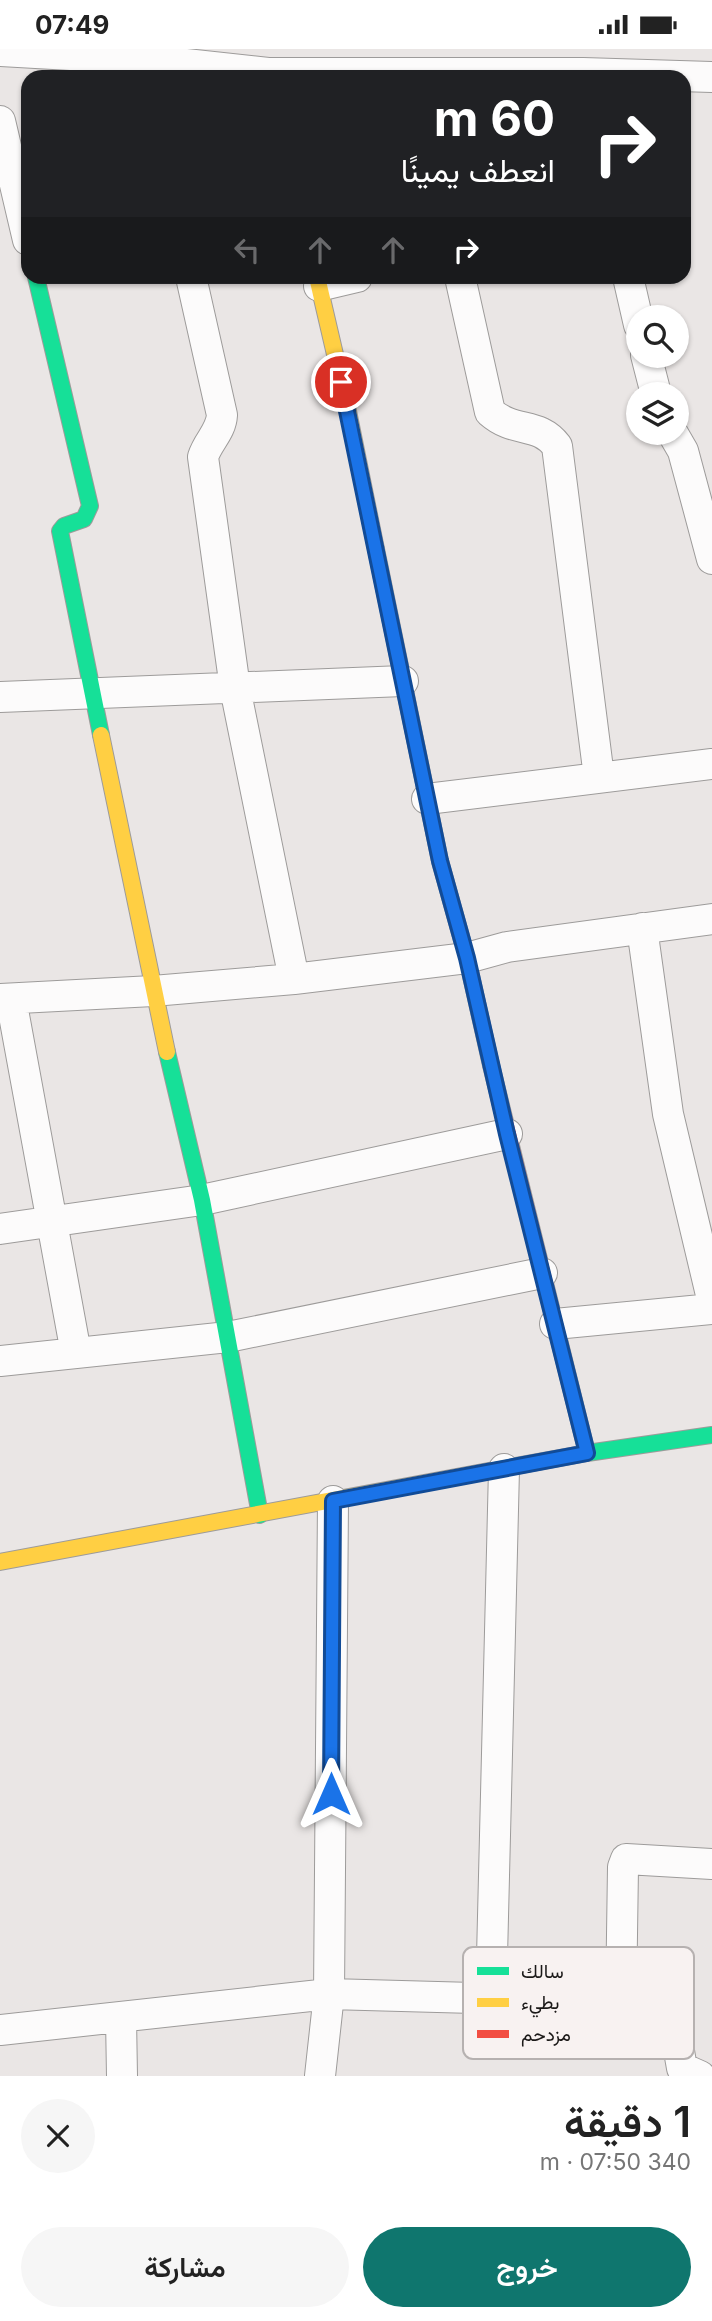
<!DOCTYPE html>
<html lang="ar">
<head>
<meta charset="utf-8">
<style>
	body { margin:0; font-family:Inter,Vazirmatn,sans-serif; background:#f6f6f6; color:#222; direction:rtl; height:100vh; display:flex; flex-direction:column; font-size:26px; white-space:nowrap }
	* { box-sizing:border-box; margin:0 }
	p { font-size:23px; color:#767676 }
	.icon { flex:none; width:38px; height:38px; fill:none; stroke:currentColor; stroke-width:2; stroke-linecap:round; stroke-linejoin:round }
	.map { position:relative; height:2027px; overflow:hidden; direction:ltr }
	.panel { display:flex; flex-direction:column; background:#fff; flex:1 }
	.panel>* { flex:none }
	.banner { position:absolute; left:21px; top:21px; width:670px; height:214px; border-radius:21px; box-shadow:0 2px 5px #0004; direction:rtl; background:#202124; color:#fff; overflow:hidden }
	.buttons { position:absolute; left:626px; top:256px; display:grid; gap:14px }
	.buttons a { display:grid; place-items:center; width:63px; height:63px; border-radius:50%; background:#fff; box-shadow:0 2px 5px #0004; font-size:35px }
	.pin { position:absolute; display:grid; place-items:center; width:60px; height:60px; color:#fff; margin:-30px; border:4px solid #fff; border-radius:50%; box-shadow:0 2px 7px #0007 }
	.me { position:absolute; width:77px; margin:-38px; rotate:0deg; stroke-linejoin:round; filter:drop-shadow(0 0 5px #0008) }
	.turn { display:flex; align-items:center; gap:24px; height:147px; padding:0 21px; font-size:32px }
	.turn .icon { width:91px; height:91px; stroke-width:2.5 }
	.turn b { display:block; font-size:49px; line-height:60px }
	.lanes { display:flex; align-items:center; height:66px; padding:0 21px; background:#0003; justify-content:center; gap:35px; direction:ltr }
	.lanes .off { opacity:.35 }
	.round { display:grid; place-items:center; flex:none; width:74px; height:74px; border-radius:37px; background:#f6f6f6 }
	.head { display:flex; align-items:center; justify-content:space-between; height:119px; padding:0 21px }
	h1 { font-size:42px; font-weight:600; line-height:52px }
	.button { display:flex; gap:14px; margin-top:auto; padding:14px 21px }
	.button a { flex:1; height:80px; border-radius:42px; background:#0f766e; color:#fff; font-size:28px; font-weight:600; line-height:80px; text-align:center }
	.button a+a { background:#f6f6f6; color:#222 }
	.status { display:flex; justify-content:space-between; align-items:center; height:49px; padding:0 35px; background:#fff; direction:ltr }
	.status svg { height:19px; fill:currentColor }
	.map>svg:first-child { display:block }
</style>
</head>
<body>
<div class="status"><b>07:49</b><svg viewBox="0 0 49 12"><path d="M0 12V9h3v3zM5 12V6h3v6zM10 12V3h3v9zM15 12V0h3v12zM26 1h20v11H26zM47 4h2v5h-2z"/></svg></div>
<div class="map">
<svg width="712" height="2027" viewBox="0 0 712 2027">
	<rect width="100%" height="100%" fill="#eae6e5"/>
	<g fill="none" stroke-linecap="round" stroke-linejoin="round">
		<g stroke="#9d9b9a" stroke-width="32">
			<path id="street" d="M 0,2 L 141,10 L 268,24 L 583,24 L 712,28
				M 0,72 L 28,191
				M 191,228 L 222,366 C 221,383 208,392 203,408 L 235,639 L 294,930
				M 460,228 L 490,363 C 515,385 538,372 557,397 L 599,728
				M 628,228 L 639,276
				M 319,237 L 357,228
				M 646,306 L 656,345
				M 672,383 L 683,402 L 712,510
				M 0,648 L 403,632
				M 427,750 L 712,715
				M 642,879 L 668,1065 L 712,1250
				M 0,950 L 153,942 L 294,930 L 467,909 L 507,898 L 712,870
				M 11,950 L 76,1304
				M 0,1180 L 202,1151 L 507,1085
				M 555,1275 L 712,1260
				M 0,1312 L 228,1288 L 542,1224
				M 491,1949 L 504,1420
				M 621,1953 L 623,1818 L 626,1810 L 712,1815
				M 121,1969 L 122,2027
				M 0,1981 L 329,1945 L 333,1452
				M 320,2027 L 329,1945 L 621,1953 L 659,1957 L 673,1968 L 682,2019 L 700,2027"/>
		</g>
		<g stroke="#9d9b9a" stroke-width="18">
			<path id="fast" d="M 36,228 L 90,457 L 84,470 L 64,477 L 60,482 L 101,686
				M 376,500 L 440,812 L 467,909 L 491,1016
				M 167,1003 L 202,1151 L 260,1466
				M 494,1421 L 587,1404 L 712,1386"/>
		</g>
		<g stroke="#9d9b9a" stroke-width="18">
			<path id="slow" d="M 317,228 L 347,357 L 376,500
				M 101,686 L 167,1003
				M 0,1513 L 494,1421"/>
		</g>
		<g stroke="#9d9b9a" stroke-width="18">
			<path id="jam" d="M 491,1016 L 587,1404"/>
		</g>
		<use href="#street" stroke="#fcfbfb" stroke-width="30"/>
		<use href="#fast" stroke="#16e098" stroke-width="16"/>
		<use href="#slow" stroke="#ffcf43" stroke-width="16"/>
		<use href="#jam" stroke="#f24e42" stroke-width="16"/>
	</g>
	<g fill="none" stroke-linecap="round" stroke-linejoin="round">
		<g stroke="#114b97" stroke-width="18">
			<path id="route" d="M 331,1745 L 333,1452 L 587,1404 L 507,1085 L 467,909 L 440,812 L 341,333"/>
		</g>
		<use href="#route" stroke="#1a73e8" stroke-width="12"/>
	</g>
	<rect x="463" y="1898" width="231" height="112" rx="10" fill="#f8f2f1" stroke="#b6b1b0" stroke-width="2"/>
	<rect x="477" y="1918" width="32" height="8" fill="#16e098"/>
	<rect x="477" y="1949" width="32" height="9" fill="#ffcf43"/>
	<rect x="477" y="1981" width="32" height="8" fill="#f24e42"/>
	<g font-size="19" fill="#1b1918">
		<text x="521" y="1929">سالك</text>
		<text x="521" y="1960">بطيء</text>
		<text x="521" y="1992">مزدحم</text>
	</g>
</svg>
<div class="buttons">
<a><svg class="icon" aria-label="search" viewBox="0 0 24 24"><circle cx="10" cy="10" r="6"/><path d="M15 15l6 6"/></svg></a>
<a><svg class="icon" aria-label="layers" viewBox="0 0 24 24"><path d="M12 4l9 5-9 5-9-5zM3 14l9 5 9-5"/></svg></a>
</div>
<div class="pin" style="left:341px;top:333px;background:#d93025"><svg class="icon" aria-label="arrive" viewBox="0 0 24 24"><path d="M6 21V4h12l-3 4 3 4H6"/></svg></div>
<svg class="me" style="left:331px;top:1745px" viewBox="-20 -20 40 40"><path d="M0-17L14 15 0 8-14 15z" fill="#1a73e8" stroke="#fff" stroke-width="4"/></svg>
<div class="banner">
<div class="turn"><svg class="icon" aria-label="right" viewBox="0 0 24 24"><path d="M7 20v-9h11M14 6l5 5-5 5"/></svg><div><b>60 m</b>انعطف يمينًا</div></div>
<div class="lanes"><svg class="icon off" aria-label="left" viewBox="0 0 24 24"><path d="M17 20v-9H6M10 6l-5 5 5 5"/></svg><svg class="icon off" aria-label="ahead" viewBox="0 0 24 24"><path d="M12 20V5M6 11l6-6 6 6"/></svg><svg class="icon off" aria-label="ahead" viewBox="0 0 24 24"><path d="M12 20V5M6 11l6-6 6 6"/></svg><svg class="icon" aria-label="right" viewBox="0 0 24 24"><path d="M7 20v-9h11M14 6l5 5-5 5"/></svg></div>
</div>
</div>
<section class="panel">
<div class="head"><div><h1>1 دقيقة</h1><p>340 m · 07:50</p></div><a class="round"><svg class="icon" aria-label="close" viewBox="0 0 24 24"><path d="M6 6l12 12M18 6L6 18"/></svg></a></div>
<div class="button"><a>خروج</a><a>مشاركة</a></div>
</section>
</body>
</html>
